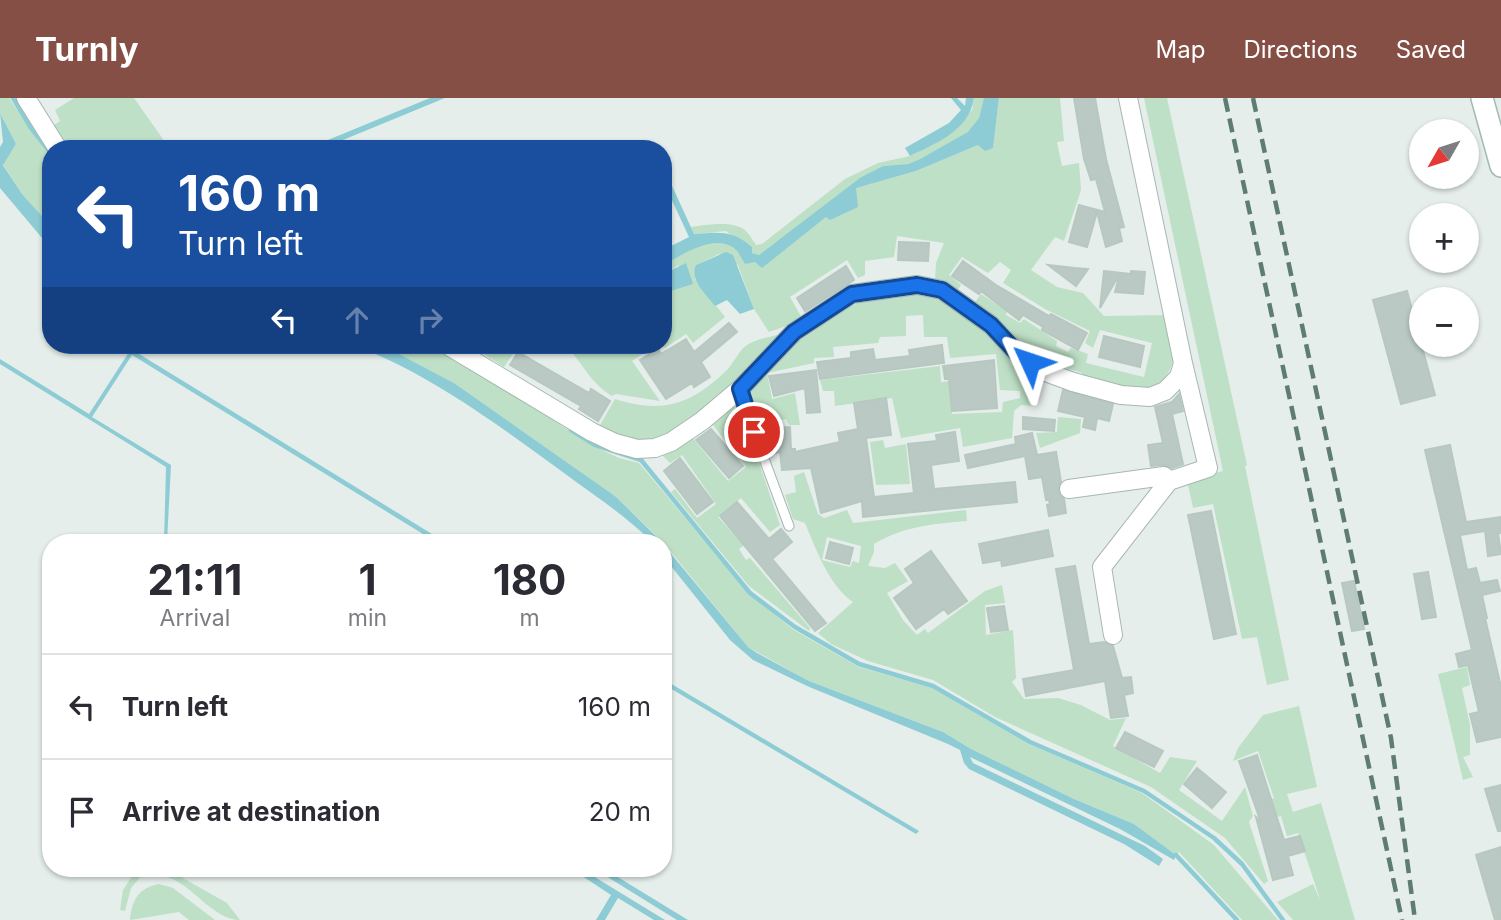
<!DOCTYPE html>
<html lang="en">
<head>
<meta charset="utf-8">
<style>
	body { margin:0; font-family:Inter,sans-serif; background:#f7f7f7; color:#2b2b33; height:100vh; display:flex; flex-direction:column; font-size:26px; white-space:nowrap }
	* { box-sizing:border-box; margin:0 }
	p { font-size:23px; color:#7c7c81 }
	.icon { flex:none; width:38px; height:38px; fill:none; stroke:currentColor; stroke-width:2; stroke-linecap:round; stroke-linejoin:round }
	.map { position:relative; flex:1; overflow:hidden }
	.panel { position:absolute; left:42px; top:436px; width:630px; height:343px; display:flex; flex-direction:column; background:#fff; border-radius:28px; box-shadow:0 2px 5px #0004 }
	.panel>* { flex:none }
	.guide { position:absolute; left:42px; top:42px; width:630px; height:214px; border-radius:28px; box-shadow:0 2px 5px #0004; background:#1a4fa0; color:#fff; overflow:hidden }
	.needle { width:46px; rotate:231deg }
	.controls { position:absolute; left:1409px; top:21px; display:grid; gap:14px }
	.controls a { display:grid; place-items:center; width:70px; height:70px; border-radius:50%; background:#fff; box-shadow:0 2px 5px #0004; font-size:35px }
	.pin { position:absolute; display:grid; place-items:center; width:60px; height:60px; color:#fff; margin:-30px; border:4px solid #fff; border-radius:50%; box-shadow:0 2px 7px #0007 }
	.me { position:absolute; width:77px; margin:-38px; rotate:312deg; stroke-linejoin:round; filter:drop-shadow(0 0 5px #0008) }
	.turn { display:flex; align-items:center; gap:24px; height:147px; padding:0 21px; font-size:32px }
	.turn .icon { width:91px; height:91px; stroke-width:2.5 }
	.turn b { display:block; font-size:49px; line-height:60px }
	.lanes { display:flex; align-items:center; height:66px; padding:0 21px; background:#0003; justify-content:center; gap:35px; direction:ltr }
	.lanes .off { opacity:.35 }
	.eta { display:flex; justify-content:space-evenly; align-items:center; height:119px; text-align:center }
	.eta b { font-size:42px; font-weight:700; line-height:49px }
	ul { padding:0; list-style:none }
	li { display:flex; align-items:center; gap:21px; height:105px; padding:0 21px; border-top:2px solid #e1e1e2 }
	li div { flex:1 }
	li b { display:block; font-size:26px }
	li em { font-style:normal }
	header { display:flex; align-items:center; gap:42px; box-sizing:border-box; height:98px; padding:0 35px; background:#854f46; color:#fff }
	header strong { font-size:33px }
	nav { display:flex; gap:38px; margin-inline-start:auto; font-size:24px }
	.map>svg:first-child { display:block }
</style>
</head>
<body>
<header>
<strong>Turnly</strong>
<nav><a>Map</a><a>Directions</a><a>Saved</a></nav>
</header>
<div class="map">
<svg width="1501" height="822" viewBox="0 0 1501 822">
	<rect width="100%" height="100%" fill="#e5eeea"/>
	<path fill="#bee0c6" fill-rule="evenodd" d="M 0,0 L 9,0 L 51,61 L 51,128 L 22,96 L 3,66 L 16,46 L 0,15 Z
		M 74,0 L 134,0 L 170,51 L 69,51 L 51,29 L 60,23 L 55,12 Z
		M 974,0 L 984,0 L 984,2 L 979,20 L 969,34 L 920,61 L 908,66 L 883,68 L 759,157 L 752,155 L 726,133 L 694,136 L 691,129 C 707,127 733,122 746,133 C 750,137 753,143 756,147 L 762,146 L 845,81 L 878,65 L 910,58 L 936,45 L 972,12 Z
		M 999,0 L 1060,0 L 1064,43 L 1057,44 L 1062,68 L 1079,65 L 1081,92 L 1064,143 L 1055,139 L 1031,172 L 1057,189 L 1083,195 L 1104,218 L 1168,217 C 1169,231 1176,253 1172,266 C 1160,306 1109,286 1081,280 L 1082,275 L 1044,263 L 1019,249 L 973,207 L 981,196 L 1007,213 L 1006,217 L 1020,225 L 1024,221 L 1057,243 L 1056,248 L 1068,254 L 1071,250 L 1088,256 L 1086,265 L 1144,279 L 1152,245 L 1100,232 L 1093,250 L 1085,245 L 1090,233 L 1045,211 L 1003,185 L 1011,172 L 1000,164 L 988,175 L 962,159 L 949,177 L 961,187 L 956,195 L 935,184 L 936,165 L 944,145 L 897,138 L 894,159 L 865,163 L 865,177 L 858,180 L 847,162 L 790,199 L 803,222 L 769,234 L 754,211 L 738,167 L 719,156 L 696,167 L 695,181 L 725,219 L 693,245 L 686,236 L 665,250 L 659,247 L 663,247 L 663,194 L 679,167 L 663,176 L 663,168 C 681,157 716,134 736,152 C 739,155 742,162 745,166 L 800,138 L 826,119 L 855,90 L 916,73 L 978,47 L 993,50 Z
		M 1144,0 L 1167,0 L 1247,367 L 1245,368 L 1289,582 L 1267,587 L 1257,539 L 1242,541 L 1213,406 L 1193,410 L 1187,382 L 1223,373 Z
		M 928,193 L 984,229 L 1044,278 L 1034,308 L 1021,307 L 1014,313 L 1012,340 L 963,349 L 960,330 L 901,340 L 892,300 L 835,308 L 834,293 L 823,293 L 820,282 L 940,268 L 941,284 L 949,283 L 952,316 L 1002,314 L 1003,304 L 1020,300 L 1020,293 L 1000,292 L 996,256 L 950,260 L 947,239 L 924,239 L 923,217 L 906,218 L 906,238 L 880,239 L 878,245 L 833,249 L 834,259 L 814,260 L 814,265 L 767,275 L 772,301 L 795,295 L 800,327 L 789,327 L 786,321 L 757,329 L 749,308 L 748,291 C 782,248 831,210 885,196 C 899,193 914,194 928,193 Z
		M 789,234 L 745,279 L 669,341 L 633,344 L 600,327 L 615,301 C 662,316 691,307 727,272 C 734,265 739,252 747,247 C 757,240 777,238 789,234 Z
		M 382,247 L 428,247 L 468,267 L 593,348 L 619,360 L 639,365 L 749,496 L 794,532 L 859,569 L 932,590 L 1029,646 L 1142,695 L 1214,747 L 1278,822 L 1242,822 L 1179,754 L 1176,757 L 1134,726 L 1074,701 L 971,651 L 943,634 L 809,583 L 748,549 L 663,444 L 615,398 L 454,285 Z
		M 485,247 L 519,247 L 504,269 L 481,254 Z
		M 565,247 L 656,247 L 632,263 L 660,303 L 616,296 L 612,298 C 590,285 583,265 565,247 Z
		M 735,302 L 740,308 L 780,427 L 770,434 L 741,400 L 718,419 L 744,447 L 739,451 L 746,462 L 750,460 L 810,530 L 809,533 L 749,488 L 671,394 L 675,391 L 697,420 L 716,406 L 682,357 L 670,365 L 662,357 L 691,338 L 728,383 L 746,369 L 713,327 L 717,317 Z
		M 1058,319 L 1081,321 L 1080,335 L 1040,350 L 1036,335 L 1057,334 Z
		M 883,342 L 885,350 L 906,346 L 910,386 L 876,387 L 870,344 Z
		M 804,374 L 818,416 L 824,420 L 847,412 L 853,425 L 966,412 L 967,423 C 933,426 904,428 874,446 L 874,454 L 868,468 L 885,470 L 895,465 L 908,483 L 887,495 L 903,522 L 917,537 L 925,531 L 928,535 L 985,493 L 1002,487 L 1005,505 L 985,507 L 986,537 L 1013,532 L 1016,580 L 1012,584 L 1024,601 L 1058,600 L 1081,607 L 1110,622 L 1126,620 L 1113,648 L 1160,675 L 1170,659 L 1197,663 L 1179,692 L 1222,723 L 1245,689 L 1253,718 L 1249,724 L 1268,783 L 1264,786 L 1225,740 L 1151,689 L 995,619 L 933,582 L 868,563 L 831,546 L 818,535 L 853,504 C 829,488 816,451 805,425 L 793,421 L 785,397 L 796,394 L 794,378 ZM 827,439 L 861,448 L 859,465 L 853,463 L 850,469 L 822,462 Z
		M 1467,569 L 1470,587 L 1462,590 L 1470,627 L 1470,657 L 1463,659 L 1473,679 L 1463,682 L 1438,576 Z
		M 1299,608 L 1317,689 L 1287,696 L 1293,714 L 1321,705 L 1355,822 L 1293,822 L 1277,804 L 1313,786 L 1321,804 L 1298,735 L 1287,738 L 1281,718 L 1259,724 L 1255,708 L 1274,700 L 1258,653 L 1233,663 L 1238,650 L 1263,617 Z
		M 126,770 L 165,770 L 227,805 L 240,822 C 214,822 194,789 170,780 C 162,777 151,777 143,776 L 131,790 L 125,813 L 120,812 L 123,792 L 132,778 L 125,775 Z
		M 159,786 L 173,790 L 215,822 L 189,822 L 179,814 L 130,822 C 132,801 139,790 159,786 Z"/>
	<path fill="#8dccd4" d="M 430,0 L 445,0 L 321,51 L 306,51 Z
		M 951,0 L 957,0 L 965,8 L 966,0 L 974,0 C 969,33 936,45 910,58 L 905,50 L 949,25 L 961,12 Z
		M 984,0 L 999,0 L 993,50 L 985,53 L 978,47 L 916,73 L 856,90 L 858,109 L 830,122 L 826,119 L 762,170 L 755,164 L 745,166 C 742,162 739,155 736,152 C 716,134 681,157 663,168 L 663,152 L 689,139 L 663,83 L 663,68 L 694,136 C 719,134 733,132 752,149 L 752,155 L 759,157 L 860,80 L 883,68 L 908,66 L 920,61 L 968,34 L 979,20 Z
		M 0,15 L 16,46 L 3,67 L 22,96 L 51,128 L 51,146 L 42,140 L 0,90 L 0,49 L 3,44 Z
		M 726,154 L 733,157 L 754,211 L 740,216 L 727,202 L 715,208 C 706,196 689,182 696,167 Z
		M 686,165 L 693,186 L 664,195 L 663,176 Z
		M 353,247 L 382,247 L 454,285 L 615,398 L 662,444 L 652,444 C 625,417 595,398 564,375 C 498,327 429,275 353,247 Z
		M 131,251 L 445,444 L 436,444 L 132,257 L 92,319 L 171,367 L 167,444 L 164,444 L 166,369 L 0,266 L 0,261 L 89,316 Z
		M 663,446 L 748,549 L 757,555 L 809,583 L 943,634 L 971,651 L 1074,701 L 1134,726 L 1176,757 L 1174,762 L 1120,731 L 970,659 L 973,665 L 1145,748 L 1163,761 L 1159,768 L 1124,746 L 969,671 L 964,665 L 960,652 L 948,646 L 807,588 L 753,562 L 730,542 L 663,458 Z
		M 663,581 L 919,733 L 916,736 L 663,586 Z
		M 570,770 L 580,770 L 665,822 L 654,822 L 618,800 L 605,822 L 596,822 L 611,797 Z
		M 593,770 L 603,770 L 688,822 L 677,822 Z"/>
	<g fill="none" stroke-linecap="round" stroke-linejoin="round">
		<path stroke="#8dccd4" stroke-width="4.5" d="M 13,0 L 31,30 L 51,56
			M 571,332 L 595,347 L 641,362 L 750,495 L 795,529 L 859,566 L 933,588 L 1030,644 L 1144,693 L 1214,740 L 1242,766 L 1283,822
			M 1176,757 L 1237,822"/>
	</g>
	<path fill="#bac9c3" stroke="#b7c8c1" stroke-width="2" d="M 1074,0 L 1095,0 L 1106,61 L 1124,129 L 1119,130 L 1122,143 L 1106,149 L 1097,114 L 1087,149 L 1069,144 L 1079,107 L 1105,114 L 1096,81 L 1091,82 L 1084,61 Z
		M 899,144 L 929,145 L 928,163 L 898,162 Z
		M 963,163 L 996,187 L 1049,218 L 1051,216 L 1087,235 L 1078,252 L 1042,232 L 1043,229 L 1023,217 L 1019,222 L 981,193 L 979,196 L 952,178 Z
		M 1048,167 L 1075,170 L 1088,171 L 1076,188 Z
		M 846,168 L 854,182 L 805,213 L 797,200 Z
		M 1104,173 L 1131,176 L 1131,173 L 1145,174 L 1143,196 L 1115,194 L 1120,175 L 1100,210 Z
		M 1407,193 L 1435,297 L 1401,306 L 1373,202 Z
		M 729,225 L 737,234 L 701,264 L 710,279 L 694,289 L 692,285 L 666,301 L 640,262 L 658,251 L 661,256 L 686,241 L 694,254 Z
		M 1104,238 L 1144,248 L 1140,269 L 1099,259 Z
		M 942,247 L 944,265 L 820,281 L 817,264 L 851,260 L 851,254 L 873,251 L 875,262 L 910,258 L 909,252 Z
		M 518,254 L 589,295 L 591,291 L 610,303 L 598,323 L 579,311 L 581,308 L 510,267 Z
		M 994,262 L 997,310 L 952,313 L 949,281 L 945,281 L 943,268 Z
		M 816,272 L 820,314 L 807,315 L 805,290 L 774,298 L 769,278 Z
		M 1063,292 L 1113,306 L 1109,323 L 1097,320 L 1095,332 L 1083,329 L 1085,319 L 1058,313 Z
		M 1179,296 L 1183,313 L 1172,316 L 1183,366 L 1172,370 L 1163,367 L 1151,368 L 1148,347 L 1163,345 L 1155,309 L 1172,304 Z
		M 886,300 L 891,337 L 866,340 L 874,399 L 914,395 L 908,346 L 937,343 L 936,337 L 955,334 L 959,363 L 931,367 L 934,391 L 1015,384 L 1017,404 L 863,419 L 862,403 L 821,415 L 811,370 L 782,372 L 780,354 L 774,355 L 772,330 L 790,329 L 791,351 L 795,351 L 795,354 L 840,344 L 838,335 L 858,331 L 854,305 Z
		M 1023,319 L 1055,322 L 1054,333 L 1023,331 Z
		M 711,331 L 743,368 L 729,380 L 696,342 Z
		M 1032,335 L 1037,357 L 1056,354 L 1061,384 L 1058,393 L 1064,401 L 1066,415 L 1049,418 L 1047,407 L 1050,406 L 1049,402 L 1046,402 L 1042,379 L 1029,381 L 1025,358 L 968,370 L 965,357 L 1016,346 L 1015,339 Z
		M 1450,347 L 1466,424 L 1501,419 L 1501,435 L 1498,435 L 1501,456 L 1488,458 L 1485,433 L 1460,437 L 1467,472 L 1476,470 L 1480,485 L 1497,482 L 1500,493 L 1482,497 L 1487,520 L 1485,520 L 1501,589 L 1501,639 L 1477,644 L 1470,616 L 1479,614 L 1468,567 L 1459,569 L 1456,556 L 1472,552 L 1425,352 Z
		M 680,360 L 713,404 L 697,416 L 664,373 Z
		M 737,404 L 769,441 L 781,431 L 792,444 L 772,461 L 826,525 L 815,533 L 720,418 Z
		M 1211,413 L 1236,536 L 1214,541 L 1188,417 Z
		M 1048,432 L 1053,458 L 1002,468 L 1001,462 L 983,465 L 979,446 Z
		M 830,444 L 853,450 L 849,466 L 826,460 Z
		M 931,453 L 967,503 L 948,516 L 944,511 L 916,531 L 894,500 L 914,485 L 905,471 Z
		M 1075,468 L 1089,546 L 1104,544 L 1113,548 L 1122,580 L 1131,579 L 1133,595 L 1124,597 L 1128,618 L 1111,620 L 1105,583 L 1026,598 L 1023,581 L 1074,572 L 1056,471 Z
		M 1428,474 L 1436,519 L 1422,521 L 1414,476 Z
		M 1354,483 L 1364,531 L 1352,533 L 1342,485 Z
		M 1004,508 L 1008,532 L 991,534 L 987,510 Z
		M 1125,634 L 1163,653 L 1154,669 L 1116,650 Z
		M 1257,657 L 1284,742 L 1300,738 L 1305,753 L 1288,758 L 1293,777 L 1273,782 L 1256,719 L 1261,724 L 1239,663 Z
		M 1197,670 L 1226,694 L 1212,710 L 1184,686 Z
		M 1501,687 L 1501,733 L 1498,733 L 1485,691 Z
		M 1501,749 L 1501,822 L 1495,822 L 1476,757 Z"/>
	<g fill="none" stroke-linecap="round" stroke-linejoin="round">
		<g stroke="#a7b7b1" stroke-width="11">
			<path id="service" d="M 740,291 L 744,307 L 789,428"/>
		</g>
		<g stroke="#a7b7b1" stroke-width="20">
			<path id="minor" d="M 26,0 L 58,51
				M 447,247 L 592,334 L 615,345 L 637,351 L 655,350 L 671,344 L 702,323 L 740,291 L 794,234 L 852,196 L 917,187 L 942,192 L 991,227 L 1017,255 L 1043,273 L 1073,284 L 1121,297 L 1150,299 L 1165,293 L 1179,279 L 1183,265 L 1128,0
				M 1069,391 L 1164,378 L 1169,383
				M 1113,537 L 1102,469 L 1169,383 L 1208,370 L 1183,265"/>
		</g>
		<g stroke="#a3bab1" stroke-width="24">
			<path id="secondary" d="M 1482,0 L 1501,68"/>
		</g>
		<use href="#service" stroke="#fff" stroke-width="9"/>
		<use href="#minor" stroke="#fff" stroke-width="18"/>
		<use href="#secondary" stroke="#fff" stroke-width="21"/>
		<path stroke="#5e7c73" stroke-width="4.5" stroke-dasharray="14 7" stroke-linecap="butt" d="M 1225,0 L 1402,822
			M 1253,0 L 1391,640 L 1415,822"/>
	</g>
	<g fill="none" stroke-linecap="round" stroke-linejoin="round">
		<g stroke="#114b97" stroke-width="18">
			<path id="route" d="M 754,334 L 740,291 L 794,234 L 852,196 L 917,187 L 942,192 L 991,227 L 1017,255 L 1030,264"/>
		</g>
		<use href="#route" stroke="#1a73e8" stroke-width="12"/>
	</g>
</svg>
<div class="controls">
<a><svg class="needle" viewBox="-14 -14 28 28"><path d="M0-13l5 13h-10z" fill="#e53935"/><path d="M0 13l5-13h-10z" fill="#7c7c81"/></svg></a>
<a>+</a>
<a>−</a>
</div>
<div class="pin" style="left:754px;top:334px;background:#d93025"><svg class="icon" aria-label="arrive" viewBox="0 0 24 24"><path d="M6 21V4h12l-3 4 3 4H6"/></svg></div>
<svg class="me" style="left:1030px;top:264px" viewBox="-20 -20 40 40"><path d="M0-17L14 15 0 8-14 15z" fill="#1a73e8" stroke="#fff" stroke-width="4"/></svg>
<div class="guide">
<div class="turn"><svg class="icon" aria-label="left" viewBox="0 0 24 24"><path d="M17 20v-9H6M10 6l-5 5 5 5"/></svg><div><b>160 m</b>Turn left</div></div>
<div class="lanes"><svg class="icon" aria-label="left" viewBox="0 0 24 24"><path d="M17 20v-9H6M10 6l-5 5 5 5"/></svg><svg class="icon off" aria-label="ahead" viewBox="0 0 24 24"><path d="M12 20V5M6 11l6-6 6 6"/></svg><svg class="icon off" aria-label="right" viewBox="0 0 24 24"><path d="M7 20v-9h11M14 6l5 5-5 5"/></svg></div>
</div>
<section class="panel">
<div class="eta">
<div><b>21:11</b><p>Arrival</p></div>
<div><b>1</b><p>min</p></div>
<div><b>180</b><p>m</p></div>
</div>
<ul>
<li><svg class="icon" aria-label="left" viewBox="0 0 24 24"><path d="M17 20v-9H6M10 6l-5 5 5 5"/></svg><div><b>Turn left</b></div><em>160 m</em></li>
<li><svg class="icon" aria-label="arrive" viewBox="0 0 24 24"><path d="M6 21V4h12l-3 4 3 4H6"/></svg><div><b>Arrive at destination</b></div><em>20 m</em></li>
</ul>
</section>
</div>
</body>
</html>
